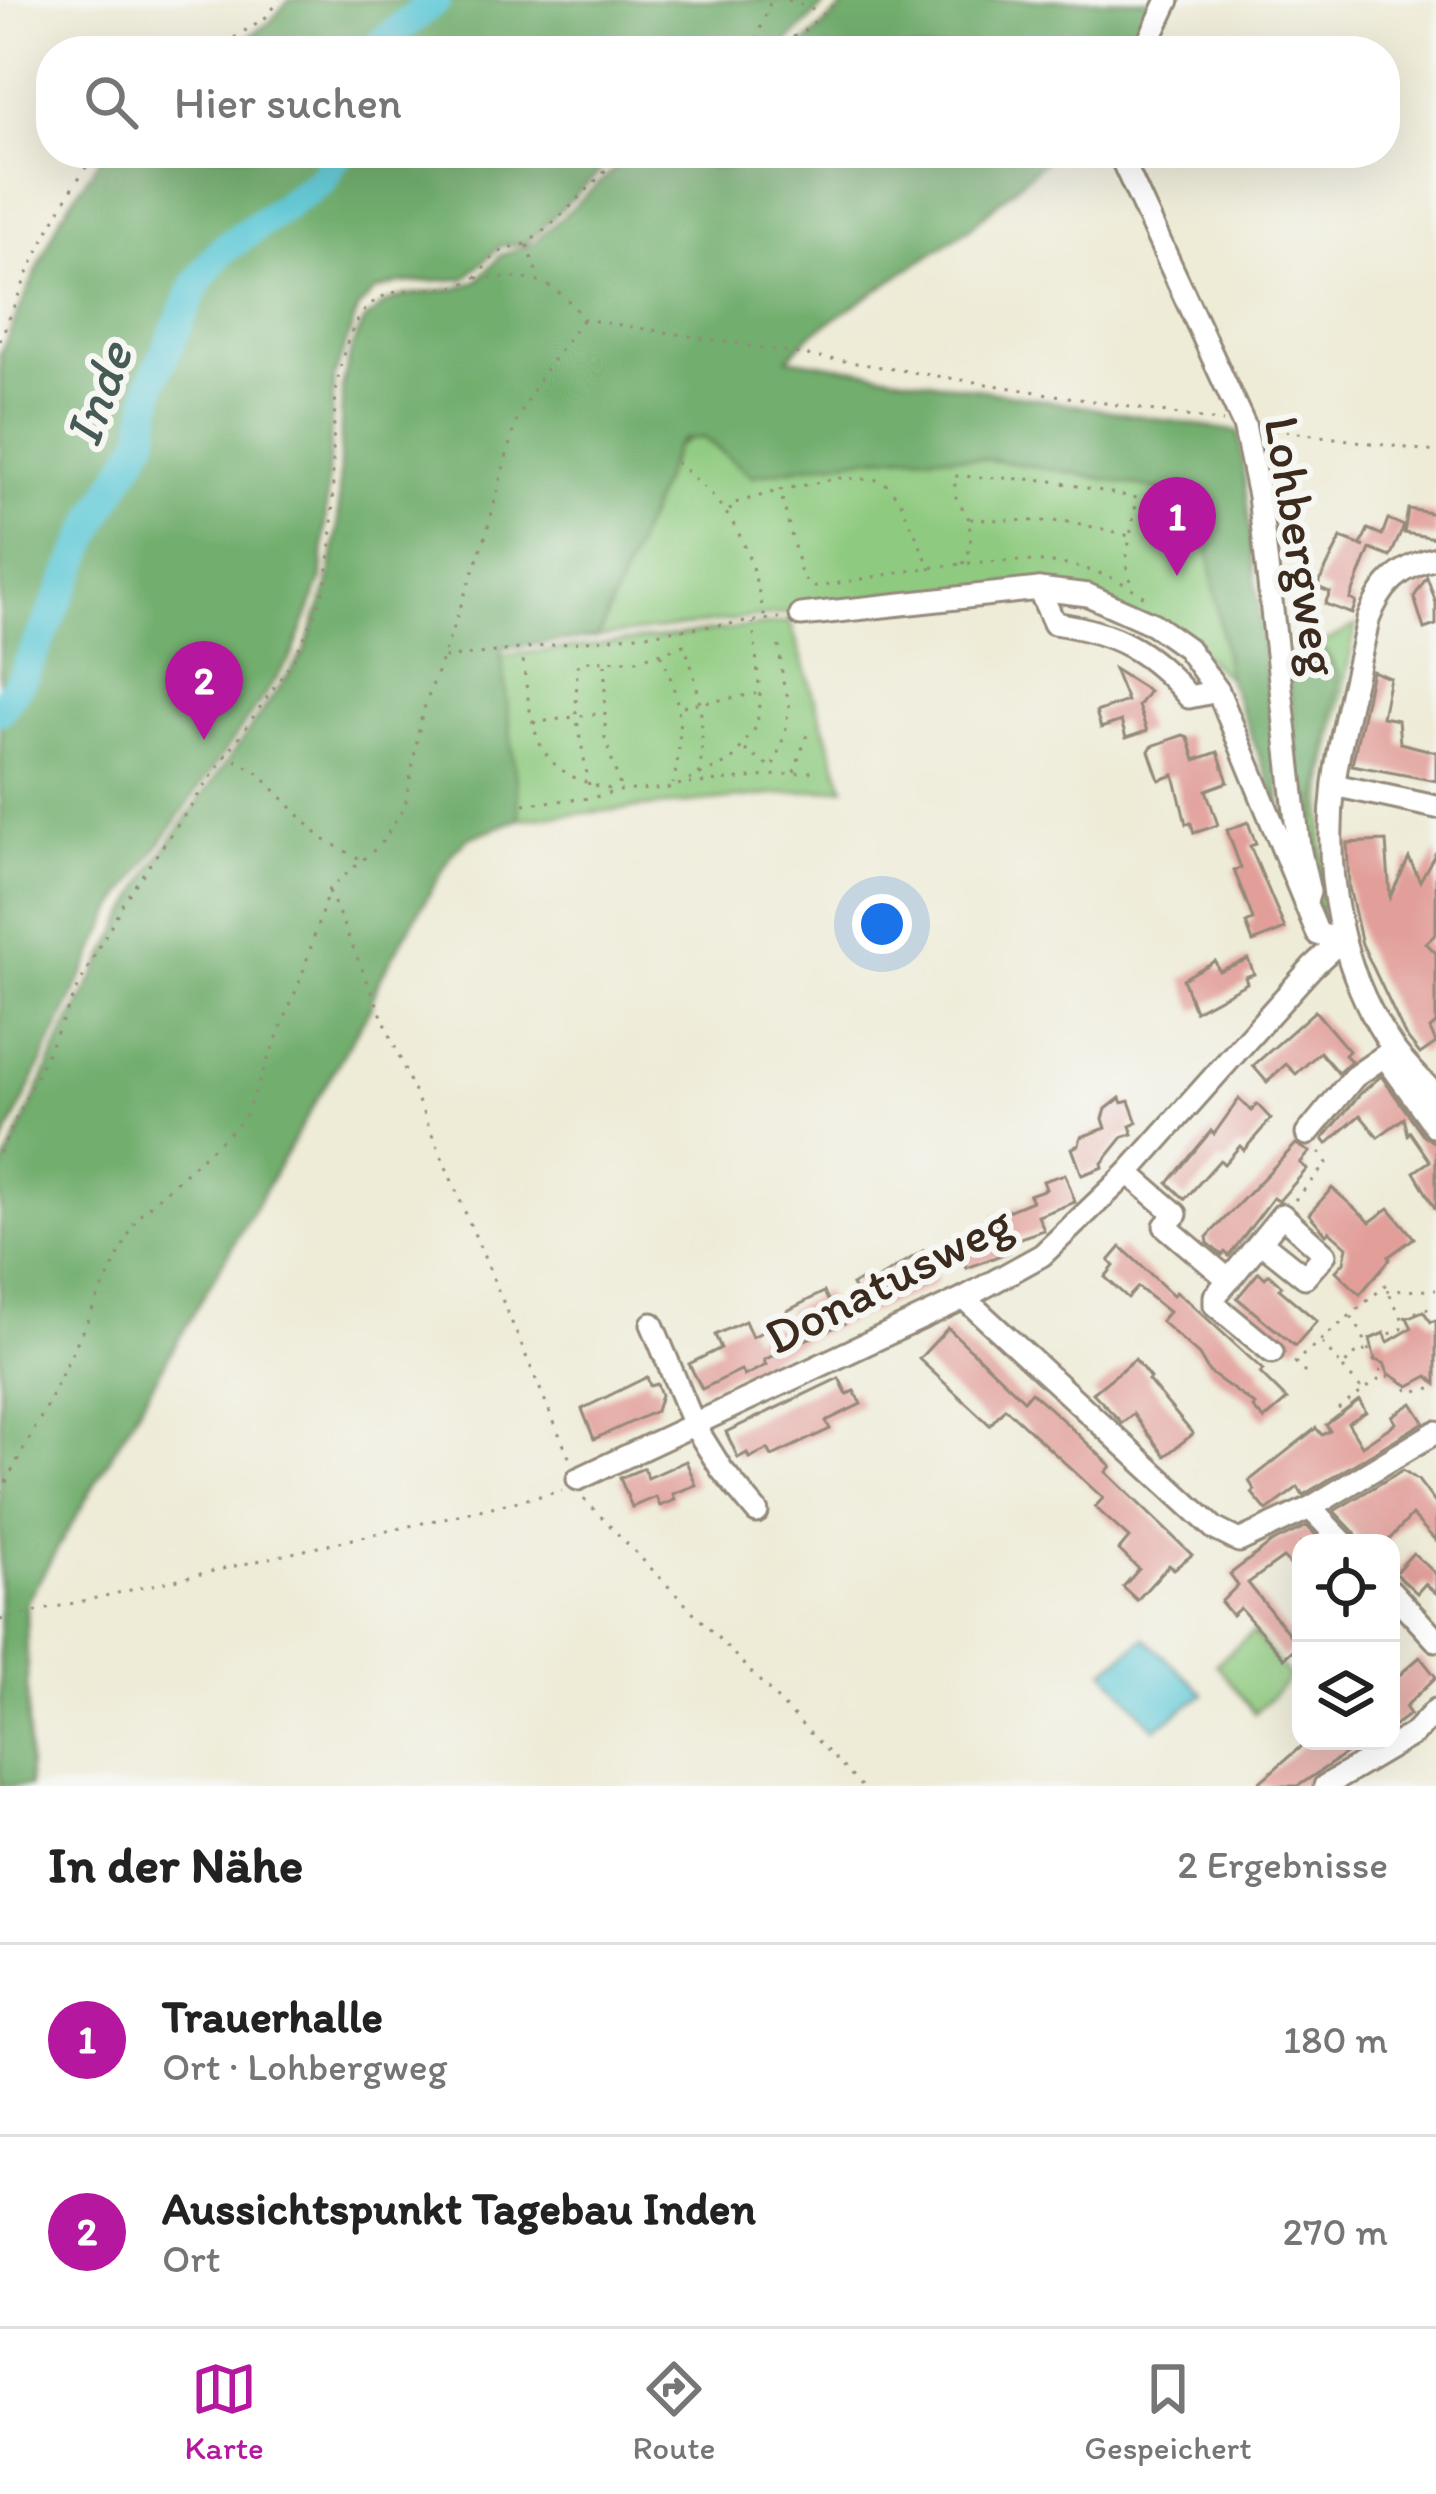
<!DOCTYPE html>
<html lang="de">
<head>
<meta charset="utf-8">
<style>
	:root { --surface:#fff; --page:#f6f6f6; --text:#222; --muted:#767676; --line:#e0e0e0; --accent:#b5179e }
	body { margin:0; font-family:Itim,sans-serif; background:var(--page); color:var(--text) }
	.controls { position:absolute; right:36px; bottom:36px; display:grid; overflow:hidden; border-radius:24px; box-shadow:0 12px 48px #0002 }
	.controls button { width:108px; height:108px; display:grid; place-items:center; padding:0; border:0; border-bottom:3px solid var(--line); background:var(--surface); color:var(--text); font:60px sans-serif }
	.you { position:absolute; left:882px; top:924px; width:42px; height:42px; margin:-30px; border:9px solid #fff; border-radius:50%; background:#1a73e8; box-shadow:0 0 0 18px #1a73e833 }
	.badge { display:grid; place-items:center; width:78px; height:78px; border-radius:50%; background:var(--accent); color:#fff; font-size:39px; font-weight:700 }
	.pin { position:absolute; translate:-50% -99px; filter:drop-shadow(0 3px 6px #0008) }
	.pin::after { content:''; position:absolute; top:63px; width:42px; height:36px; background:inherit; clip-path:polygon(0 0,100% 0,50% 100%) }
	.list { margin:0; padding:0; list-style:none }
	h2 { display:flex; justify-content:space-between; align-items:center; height:156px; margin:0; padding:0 48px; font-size:51px }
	h2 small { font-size:39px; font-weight:400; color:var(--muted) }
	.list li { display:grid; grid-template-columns:78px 1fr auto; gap:36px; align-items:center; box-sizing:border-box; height:192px; padding:0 48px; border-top:3px solid var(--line) }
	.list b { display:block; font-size:45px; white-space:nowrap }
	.list p { margin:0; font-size:39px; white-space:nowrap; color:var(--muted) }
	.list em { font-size:39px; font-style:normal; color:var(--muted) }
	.icon { flex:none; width:66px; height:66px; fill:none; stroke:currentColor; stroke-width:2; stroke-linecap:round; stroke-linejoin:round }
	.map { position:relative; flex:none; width:1436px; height:1786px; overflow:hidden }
	.search { position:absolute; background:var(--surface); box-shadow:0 12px 48px #0002; left:36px; right:36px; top:36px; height:132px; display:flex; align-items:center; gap:30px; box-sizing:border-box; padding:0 42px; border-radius:48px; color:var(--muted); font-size:45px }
	.sheet { height:540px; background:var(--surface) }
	nav { display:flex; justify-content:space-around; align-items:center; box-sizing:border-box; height:168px; border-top:3px solid var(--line); background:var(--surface); font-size:33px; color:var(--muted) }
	nav a { display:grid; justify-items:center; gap:6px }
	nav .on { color:var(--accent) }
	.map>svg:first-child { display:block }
	.green { fill:#8eca7f; stroke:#647a4e; stroke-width:3 }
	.forest { fill:#72ae6e; stroke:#566c46; stroke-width:3 }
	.water { fill:#5ec9d7; stroke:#4c7a7a; stroke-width:3 }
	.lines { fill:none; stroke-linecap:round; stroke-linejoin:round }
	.river { stroke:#5ec9d7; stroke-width:30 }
	.building { fill:#e29f9a }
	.minor-casing { stroke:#948a7a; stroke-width:27 }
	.path { stroke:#948a7a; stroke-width:3; stroke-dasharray:3 9; stroke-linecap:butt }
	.minor { stroke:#fff; stroke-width:21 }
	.labels { text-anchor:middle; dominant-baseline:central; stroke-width:12; stroke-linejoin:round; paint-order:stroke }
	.street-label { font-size:51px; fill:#3b2a1e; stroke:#f6f6f2 }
	.water-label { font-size:54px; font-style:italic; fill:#465a56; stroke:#f6f6f2 }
</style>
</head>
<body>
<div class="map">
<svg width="1436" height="1786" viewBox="0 0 1436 1786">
	<rect width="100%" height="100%" fill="#f6f6f2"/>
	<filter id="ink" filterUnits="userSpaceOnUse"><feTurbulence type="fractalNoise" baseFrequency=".00833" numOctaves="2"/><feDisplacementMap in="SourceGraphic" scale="24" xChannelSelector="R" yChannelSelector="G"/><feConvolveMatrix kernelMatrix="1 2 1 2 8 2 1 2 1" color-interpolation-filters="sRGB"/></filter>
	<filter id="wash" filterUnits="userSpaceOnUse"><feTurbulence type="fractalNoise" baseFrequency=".004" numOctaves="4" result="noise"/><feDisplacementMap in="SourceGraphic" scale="48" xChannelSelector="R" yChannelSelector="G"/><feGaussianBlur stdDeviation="2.7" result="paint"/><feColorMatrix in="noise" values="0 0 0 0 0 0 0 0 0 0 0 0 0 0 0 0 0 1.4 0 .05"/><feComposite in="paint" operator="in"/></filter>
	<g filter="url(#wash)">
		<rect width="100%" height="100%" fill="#eeebd7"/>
		<!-- green -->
		<g class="green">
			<path d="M693 436 704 438 752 476C807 465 860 455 917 455 1007 455 1112 482 1202 498L1228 678 1173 628 1018 584 598 637 676 447Z"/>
			<path d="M790 622 844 788 520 819 501 656Z"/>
			<path d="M1356 625 1326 775 1321 838 1328 904 1321 911 1315 900 1301 798 1308 827 1339 676 1321 644Z"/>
			<path d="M1253 1632 1290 1678 1255 1713 1216 1664Z"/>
		</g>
		<!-- forest -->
		<g class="forest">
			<path d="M289 0H829L779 51H228L270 22Z"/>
			<path d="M851 0H1161L1137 51H797Z"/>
			<path d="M104 153H619L526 243 501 246 464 279 399 283 375 291 359 307 334 378 322 578 292 656 115 908 0 1151V354L61 216Z"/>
			<path d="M632 153H693L709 166 724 168 734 166 742 153H1053L970 228 810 335 788 358 1239 432 1282 813 1228 678 1201 498C1112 482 1007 455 917 455 860 455 807 466 752 476L704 438 683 439 676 447 598 637 501 649 520 819 468 838 454 851 378 982 370 1008 26 1603 29 1786H0V1175L64 1033 154 864 304 652 328 586 338 526 342 387 352 346 365 320 385 303 406 295 459 288 478 280 501 255 532 244Z"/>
			<path d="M1321 644 1339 675 1316 818 1309 829 1301 798 1286 659Z"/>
		</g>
		<!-- water -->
		<path class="water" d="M1145 1638 1204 1694 1155 1729 1105 1671Z"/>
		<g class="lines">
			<!-- river -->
			<g class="river">
				<path d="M378 51 382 43 436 0"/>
				<path d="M0 710 22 678 99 513 144 438 152 382 197 283 220 252 323 179 338 153"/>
			</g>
		</g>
		<g id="blocks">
			<!-- building -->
			<g class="building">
				<path d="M1408 509 1436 514V538L1404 533Z"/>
				<path d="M1388 519 1404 526 1390 557 1370 549 1350 599 1356 602 1352 614 1325 604 1330 592 1317 587 1341 538 1365 547 1361 545 1368 529 1382 535Z"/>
				<path d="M1427 577 1436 603V625L1424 629 1414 597Z"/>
				<path d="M1114 669 1149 691 1138 706 1147 731 1126 738 1121 721 1101 728 1096 712 1127 701Z"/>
				<path d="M1372 671 1390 678 1382 717 1398 720 1400 743 1436 752V781L1352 765Z"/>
				<path d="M1183 735 1188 737 1195 760 1218 752 1228 782 1206 790 1218 825 1194 833 1191 823 1186 824 1174 775 1159 780 1149 751 1152 746Z"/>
				<path d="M1248 822 1256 844 1250 846 1285 929 1253 942 1246 923 1253 920 1250 911 1234 870 1241 868 1227 830Z"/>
				<path d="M1386 841 1390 897 1409 858 1420 881 1436 852V934L1426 943 1436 953V1024L1430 1029 1436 1043 1420 1054 1405 1035 1362 944 1349 887 1347 843Z"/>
				<path d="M1248 959 1254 974 1245 977 1247 983 1195 1011 1183 979 1215 961 1219 971Z"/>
				<path d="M1315 1011 1349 1051 1345 1055 1351 1061 1338 1073 1320 1052 1296 1074 1286 1064 1267 1082 1253 1066Z"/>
				<path d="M1381 1076 1424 1136 1436 1144V1210L1414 1172 1430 1161 1410 1132 1408 1134 1404 1118 1378 1137 1360 1115 1327 1144 1323 1139 1360 1094Z"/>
				<path d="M1120 1098 1122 1103 1129 1101 1137 1123 1130 1126 1133 1134 1123 1137 1102 1163 1103 1167 1082 1175 1072 1148 1079 1145 1081 1137 1106 1128 1103 1119 1106 1109Z"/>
				<path d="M1239 1099 1252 1111 1257 1104 1271 1119 1244 1150 1240 1146 1224 1164 1220 1160 1185 1199 1168 1183 1211 1131 1214 1134Z"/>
				<path d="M1296 1144 1310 1152 1300 1163 1307 1169 1279 1201 1273 1198 1229 1256 1225 1252 1222 1255 1208 1243 1207 1237Z"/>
				<path d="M1065 1174 1075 1202 1038 1216 1044 1230 1005 1243 1009 1252 967 1268 957 1240 998 1225 995 1216 1032 1201 1029 1195 1046 1189 1043 1181Z"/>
				<path d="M1332 1188 1370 1222 1389 1208 1414 1238 1388 1257 1390 1259 1360 1294 1336 1271 1344 1262 1347 1247 1329 1231 1326 1234 1309 1214Z"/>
				<path d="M1121 1247 1173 1295 1176 1292 1189 1302 1263 1370 1260 1373 1287 1400 1264 1420 1253 1408 1255 1405 1209 1372 1199 1355 1161 1321 1169 1312 1138 1287 1128 1298 1105 1277 1114 1266 1109 1261Z"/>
				<path d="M923 1251 937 1280 928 1288 807 1339 764 1360 766 1365 744 1376 741 1370 702 1389 689 1364 721 1348 715 1335 745 1321 752 1337 790 1318 787 1311 824 1292 832 1308 858 1296 852 1285 871 1276 874 1281Z"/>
				<path d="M1259 1272 1265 1278 1269 1274 1282 1286 1279 1289 1317 1321 1295 1346 1237 1298Z"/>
				<path d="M1423 1311 1431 1322 1436 1320V1384L1428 1376 1409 1386 1388 1373 1384 1363 1375 1360 1370 1339 1384 1333 1388 1342 1412 1328 1407 1318Z"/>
				<path d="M948 1328 1024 1400 1031 1392 1065 1422 1111 1466 1106 1472 1192 1555 1174 1569 1169 1565 1137 1600 1123 1587 1139 1569 1119 1550 1129 1538 1095 1507 1103 1498 1005 1408 990 1425 919 1359Z"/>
				<path d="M1135 1359 1150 1378 1148 1380 1193 1434 1165 1456 1133 1414 1122 1423 1093 1393Z"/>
				<path d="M647 1377 650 1386 657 1384 661 1395 656 1411 594 1439 582 1409Z"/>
				<path d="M839 1378 847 1394 854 1391 861 1404 826 1421 830 1429 772 1456 768 1449 749 1458 747 1453 738 1458 726 1432Z"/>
				<path d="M1359 1400 1366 1412 1348 1423 1362 1446 1396 1423 1392 1416 1412 1403 1424 1422 1303 1495 1298 1487 1267 1511 1252 1493 1255 1490 1249 1481 1316 1428 1322 1435 1330 1431 1326 1425Z"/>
				<path d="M686 1461 696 1485 673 1494 675 1500 660 1506 656 1497 632 1507 620 1478 644 1468 648 1478Z"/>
				<path d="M1403 1470 1418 1480 1436 1504V1541L1412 1515 1386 1543H1359L1355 1533 1334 1511Z"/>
				<path d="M1307 1526 1323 1543H1301V1575L1283 1558 1248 1583 1298 1645 1284 1658 1240 1608 1232 1615 1221 1602 1238 1585 1230 1574 1271 1543Z"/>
				<path d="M1413 1553 1436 1574V1593L1425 1584 1417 1593 1395 1573Z"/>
				<path d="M1420 1657 1436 1677 1405 1707 1410 1714 1391 1728V1682Z"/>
				<path d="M1307 1741H1365L1298 1786H1255Z"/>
			</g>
		</g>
	</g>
	<g filter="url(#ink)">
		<use href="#blocks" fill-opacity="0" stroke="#948a7a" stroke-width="3"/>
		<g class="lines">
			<!-- minor casing -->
			<g class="minor-casing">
				<g id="minor">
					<path d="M1144 51 1168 0"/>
					<path d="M1119 153 1244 425 1259 496 1299 847 1309 892 1305 904"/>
					<path d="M1436 558C1399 567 1381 585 1368 620 1357 674 1341 729 1334 783 1323 875 1340 972 1393 1048 1405 1065 1422 1080 1436 1096"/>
					<path d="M1039 589 1054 623C1114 632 1150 650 1189 697L1218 691"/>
					<path d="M801 615 1039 589 1088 595 1153 624 1187 648 1218 691 1318 934 1341 940"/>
					<path d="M1334 785 1436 807"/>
					<path d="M1389 1062 1436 1127"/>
					<path d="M1307 1134 1354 1077 1384 1056"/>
					<path d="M1128 1173 1176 1214 1165 1226 1229 1280 1282 1215 1325 1254 1305 1277 1261 1242"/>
					<path d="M1229 1280 1215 1296V1305L1272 1352"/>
					<path d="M964 1298 1215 1529 1239 1541 1310 1508 1436 1432"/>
					<path d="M652 1324 694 1425 722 1470 757 1512"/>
					<path d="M578 1479 964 1298 1042 1255 1128 1173 1312 967 1341 940"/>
					<path d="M1310 1508 1344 1543"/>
					<path d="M1391 1591 1436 1640"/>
					<path d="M1325 1786 1413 1734 1436 1710"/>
				</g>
			</g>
			<!-- path -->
			<g class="path">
				<path d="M788 0 821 12"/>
				<path d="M214 51 266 17 280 0"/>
				<path d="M752 51 771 0"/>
				<path d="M760 51 802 33 839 0"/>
				<path d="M785 51 801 34"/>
				<path d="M701 153C708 165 719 165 731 163L738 153"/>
				<path d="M527 245 539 279"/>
				<path d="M477 278C528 278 552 274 583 319L1223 422"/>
				<path d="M0 341C26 274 54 211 96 153"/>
				<path d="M1262 428 1436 452"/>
				<path d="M676 462C738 514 748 542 765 619"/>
				<path d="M730 511 731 504 778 491"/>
				<path d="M969 519 956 497 954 476 1047 480 1137 498 1130 536"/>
				<path d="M963 564 971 546 969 519 1072 522 1130 536 1126 561 1131 587"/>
				<path d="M931 570 900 500 882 480 840 478 780 490 802 578 815 587C913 572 1063 531 1147 599"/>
				<path d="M661 654C682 700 684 735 673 784"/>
				<path d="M444 658 780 618"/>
				<path d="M523 661C533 735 533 775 616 790"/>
				<path d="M605 664V738L621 789"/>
				<path d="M683 706 756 694"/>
				<path d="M533 723 601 713"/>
				<path d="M745 750 772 768 785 734 790 700 784 689 778 638"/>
				<path d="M225 754 257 772 321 838 362 860"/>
				<path d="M794 772 810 727"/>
				<path d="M689 784 818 771"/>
				<path d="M589 785 576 715 577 666 585 661 637 660 684 645C701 689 706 730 699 777"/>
				<path d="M524 804 591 798 618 791 672 788 731 761 757 726 760 694 753 623"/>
				<path d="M329 891 571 1462"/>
				<path d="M0 1153 82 979 124 901 294 659C304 637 317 614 323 592 346 510 314 381 362 314 389 276 437 299 472 280 482 274 487 261 497 254 507 247 521 248 530 241 564 217 593 182 623 153"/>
				<path d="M1295 1200 1327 1163 1319 1152"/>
				<path d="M1384 1284 1403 1320 1402 1329 1387 1335"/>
				<path d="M1351 1317C1367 1336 1367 1356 1384 1374"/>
				<path d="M1404 1318 1425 1308 1436 1312"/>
				<path d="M1322 1343 1342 1367 1361 1349 1366 1352"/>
				<path d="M1343 1368 1363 1391"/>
				<path d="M1305 1373 1295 1362 1379 1291 1436 1290"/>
				<path d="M1338 1409 1385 1375 1401 1381 1409 1392 1436 1387"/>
				<path d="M0 1493 42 1415 137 1217 244 1119 301 978 329 889 381 844 405 806 422 714 485 538 515 424 541 376 583 319"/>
				<path d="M584 1499 861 1786"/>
				<path d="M0 1620 562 1491"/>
			</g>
			<!-- minor -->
			<use href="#minor" class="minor"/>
		</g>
	</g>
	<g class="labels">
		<!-- street labels -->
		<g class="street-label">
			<text transform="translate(1302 546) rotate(81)">Lohbergweg</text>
			<text transform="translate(888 1279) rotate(-27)">Donatusweg</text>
		</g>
		<!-- water labels -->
		<g class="water-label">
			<text transform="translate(98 394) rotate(-70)">Inde</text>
		</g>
	</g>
</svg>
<div class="controls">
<button><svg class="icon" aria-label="locate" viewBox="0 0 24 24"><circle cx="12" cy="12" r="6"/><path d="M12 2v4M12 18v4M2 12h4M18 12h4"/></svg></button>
<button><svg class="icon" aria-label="layers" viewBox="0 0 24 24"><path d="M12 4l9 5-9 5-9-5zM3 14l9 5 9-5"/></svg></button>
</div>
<div class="you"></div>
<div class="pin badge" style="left:1177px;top:576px">1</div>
<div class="pin badge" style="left:204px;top:740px">2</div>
<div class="search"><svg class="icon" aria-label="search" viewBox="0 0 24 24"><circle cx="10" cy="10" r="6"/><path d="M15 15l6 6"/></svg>Hier suchen</div>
</div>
<section class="sheet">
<h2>In der Nähe<small>2 Ergebnisse</small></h2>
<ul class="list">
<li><span class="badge">1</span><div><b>Trauerhalle</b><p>Ort · Lohbergweg</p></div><em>180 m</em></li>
<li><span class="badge">2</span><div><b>Aussichtspunkt Tagebau Inden</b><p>Ort</p></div><em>270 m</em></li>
</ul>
</section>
<nav>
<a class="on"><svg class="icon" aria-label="map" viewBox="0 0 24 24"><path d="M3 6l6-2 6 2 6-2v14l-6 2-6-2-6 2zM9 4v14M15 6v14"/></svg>Karte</a>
<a><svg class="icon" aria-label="directions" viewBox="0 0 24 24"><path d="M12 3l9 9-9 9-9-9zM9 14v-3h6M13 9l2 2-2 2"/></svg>Route</a>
<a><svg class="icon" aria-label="saved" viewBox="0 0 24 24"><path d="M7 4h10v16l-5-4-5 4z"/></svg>Gespeichert</a>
</nav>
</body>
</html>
